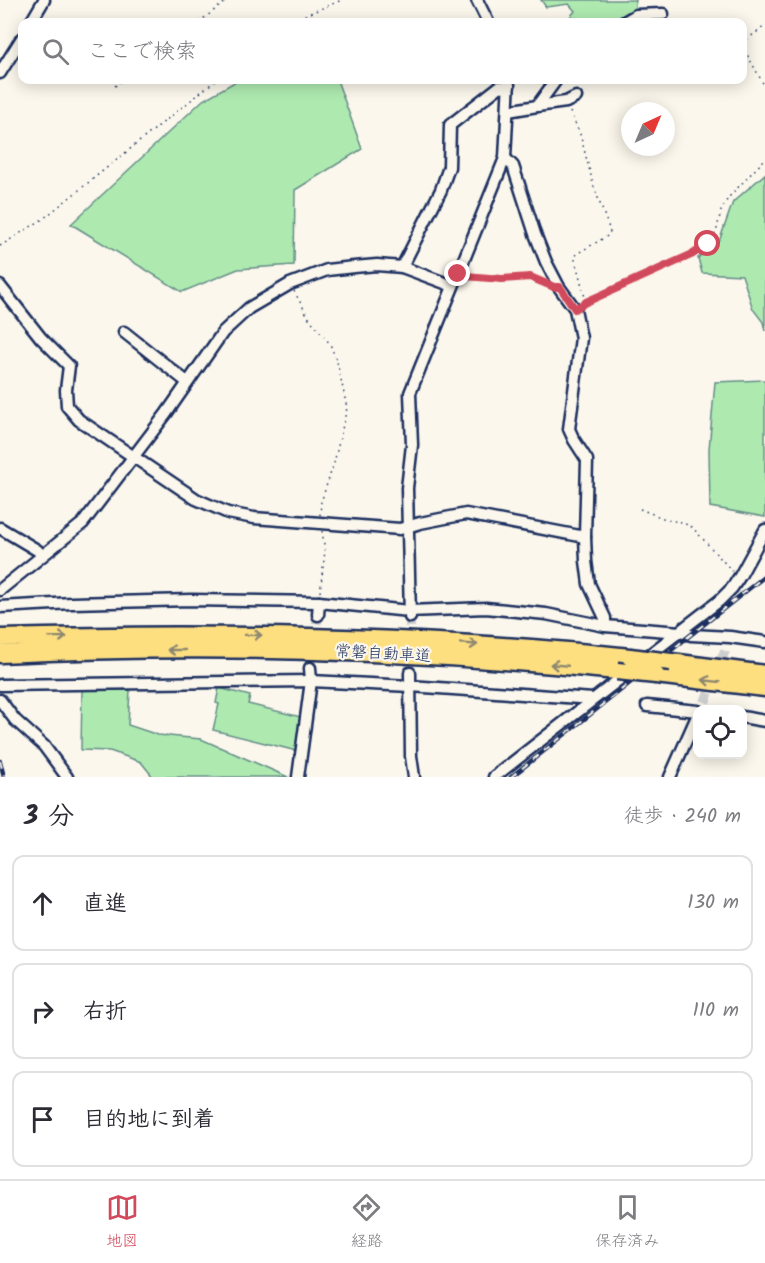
<!DOCTYPE html>
<html lang="ja">
<head>
<meta charset="utf-8">
<style>
	:root { --surface:#fff; --page:#f2f2f3; --text:#2b2b33; --muted:#7c7c81; --line:#e1e1e2; --accent:#d1495b }
	body { margin:0; font-family:Kalam,"Klee One",sans-serif; background:var(--page); color:var(--text) }
	.controls { position:absolute; right:18px; bottom:18px; display:grid; overflow:hidden; border-radius:12px; box-shadow:0 3px 15px #0003 }
	.controls button { width:54px; height:54px; display:grid; place-items:center; padding:0; border:0; border-bottom:2px solid var(--line); background:var(--surface); color:var(--text); font:30px sans-serif }
	.compass { position:absolute; left:621px; top:102px; width:54px; height:54px; border-radius:50%; background:var(--surface); box-shadow:0 3px 15px #0003; rotate:44deg }
	.stop { position:absolute; width:18px; height:18px; margin:-14px; border:4px solid #d1495b; border-radius:50%; background:#fff }
	.stop.end { background:#d1495b; border-color:#fff; box-shadow:0 2px 6px #0008 }
	.list { margin:0; padding:0; list-style:none }
	h2 { display:flex; justify-content:space-between; align-items:center; height:78px; margin:0; padding:0 24px; font-size:26px }
	h2 small { font-size:20px; font-weight:400; color:var(--muted) }
	.list li { display:grid; grid-template-columns:39px 1fr auto; gap:18px; align-items:center; box-sizing:border-box; height:96px; margin:0 12px 12px; padding:0 12px; border:2px solid var(--line); border-radius:12px }
	.list b { display:block; font-size:22px; white-space:nowrap }
	.list em { font-size:20px; font-style:normal; color:var(--muted) }
	.icon { flex:none; width:33px; height:33px; fill:none; stroke:currentColor; stroke-width:2; stroke-linecap:round; stroke-linejoin:round }
	.map { position:relative; flex:none; width:765px; height:777px; overflow:hidden }
	.search { position:absolute; background:var(--surface); box-shadow:0 3px 15px #0003; left:18px; right:18px; top:18px; height:66px; display:flex; align-items:center; gap:15px; box-sizing:border-box; padding:0 21px; border-radius:12px; color:var(--muted); font-size:22px }
	.sheet { height:402px; background:var(--surface) }
	nav { display:flex; justify-content:space-around; align-items:center; box-sizing:border-box; height:84px; border-top:2px solid var(--line); background:var(--surface); font-size:16px; color:var(--muted) }
	nav a { display:grid; justify-items:center; gap:3px }
	nav .on { color:var(--accent) }
	.map>svg:first-child { display:block }
	.green { fill:#aeeab0; stroke:#648c87; stroke-width:1.5 }
	.lines { fill:none; stroke-linecap:round; stroke-linejoin:round }
	.minor-tunnel { stroke:#cecfd0; stroke-width:10; stroke-dasharray:10 5; stroke-linecap:butt }
	.minor-casing { stroke:#1b2f5e; stroke-width:15 }
	.highway-casing { stroke:#1b2f5e; stroke-width:21 }
	.path { stroke:#1b2f5e; stroke-width:1.5; stroke-dasharray:1.5 4.5; stroke-linecap:butt }
	.minor { stroke:#fbf7ec; stroke-width:10 }
	.highway { stroke:#fedf80; stroke-width:16 }
	.rail-casing { stroke:#1b2f5e; stroke-width:4.5 }
	.rail { stroke:#fbf7ec; stroke-width:2; stroke-dasharray:7; stroke-linecap:butt }
	.highway-bridge-casing { stroke:#1b2f5e; stroke-width:21; stroke-linecap:butt }
	.highway-bridge { stroke:#fedf80; stroke-width:16 }
	.oneway { stroke:#8c876f }
	.route { stroke:#d1495b; stroke-width:8 }
	.labels { text-anchor:middle; dominant-baseline:central; stroke-width:4.5; stroke-linejoin:round; paint-order:stroke }
	.street-label { font-size:16px; fill:#1b2f5e; stroke:#fbf7ec }
</style>
</head>
<body>
<div class="map">
<svg width="765" height="777" viewBox="0 0 765 777">
	<rect width="100%" height="100%" fill="#fbf7ec"/>
	<filter id="ink" filterUnits="userSpaceOnUse"><feTurbulence type="fractalNoise" baseFrequency=".0167" numOctaves="2"/><feDisplacementMap in="SourceGraphic" scale="12" xChannelSelector="R" yChannelSelector="G"/><feConvolveMatrix kernelMatrix="1 2 1 2 8 2 1 2 1" color-interpolation-filters="sRGB"/></filter>
	<g filter="url(#ink)">
		<!-- green -->
		<g class="green">
			<path d="M541 0H636L634 13 618 22H566L575 11 569 4 546 7Z"/>
			<path d="M238 80H337L362 149 295 190 294 265 238 269 182 292 71 224 203 100Z"/>
			<path d="M765 174V331L763 322 753 309 742 275 702 273 698 258 720 239 733 202Z"/>
			<path d="M765 380V517L710 507 709 449 715 382Z"/>
			<path d="M219 688 250 696 248 704 305 718 297 751 213 730 219 704 216 703Z"/>
			<path d="M82 690H130L128 725 158 735 201 739 288 777H153L141 762 110 751 81 750Z"/>
		</g>
		<g class="lines">
			<!-- minor-tunnel -->
			<g class="minor-tunnel">
				<path d="M410 617V673"/>
				<path d="M310 668 318 615"/>
				<path d="M705 702 726 648"/>
			</g>
			<!-- minor casing -->
			<g class="minor-casing">
				<g id="minor">
					<path d="M477 0 488 22"/>
					<path d="M31 22 44 0"/>
					<path d="M624 22 636 15 663 14"/>
					<path d="M0 73 22 38"/>
					<path d="M537 106 566 102 576 97"/>
					<path d="M508 111 537 106 556 80"/>
					<path d="M505 158 513 166 535 234 546 262 559 287 575 309 581 338 569 429 574 440 587 460 585 537 586 561 589 584 605 618V626"/>
					<path d="M402 267 441 190 449 167 450 125 499 87 509 86"/>
					<path d="M0 286 41 338 69 366 66 390 67 406 79 420 196 499 228 513 254 518 400 529 420 523 466 514 585 537"/>
					<path d="M124 332 187 382"/>
					<path d="M0 528 37 550 42 555"/>
					<path d="M0 590 83 523 166 414 223 332 249 308 290 284 327 270 354 267 377 265 402 267 453 286"/>
					<path d="M0 607 72 603 191 600 319 602 409 611 486 608 546 614 605 626 680 632 691 635 730 637 765 642"/>
					<path d="M318 615 319 602"/>
					<path d="M410 617 407 488 412 445 410 393 505 158 509 80"/>
					<path d="M644 659 719 601 732 588 740 576 765 530"/>
					<path d="M410 673 411 756 414 777"/>
					<path d="M0 685 311 681 410 686 593 699"/>
					<path d="M0 700 15 720 44 746 67 777"/>
					<path d="M647 706 698 711"/>
					<path d="M742 717 765 721"/>
					<path d="M298 777 311 681 310 668"/>
					<path d="M494 777 630 671"/>
					<path d="M670 777 698 714"/>
				</g>
			</g>
			<!-- highway casing -->
			<g class="highway-casing">
				<g id="highway">
					<path d="M0 638C210 632 421 635 630 657"/>
					<path d="M0 654C206 644 412 650 617 671"/>
					<path d="M671 662 765 674"/>
					<path d="M656 675 765 688"/>
				</g>
			</g>
			<!-- path -->
			<g class="path">
				<path d="M199 22 228 0"/>
				<path d="M288 22 342 0"/>
				<path d="M742 43 765 26"/>
				<path d="M742 45 765 87"/>
				<path d="M115 86 123 80"/>
				<path d="M570 112 580 134 594 187 610 231 609 235 578 253 574 256 586 301"/>
				<path d="M0 246 43 219 216 80"/>
				<path d="M467 277 502 279 530 277 547 284"/>
				<path d="M294 291 309 318 330 344 338 365 347 408 334 463 321 502 320 515"/>
				<path d="M583 304 693 254 708 244 716 233 721 211 728 198 765 159"/>
				<path d="M640 509 668 520 681 522 692 527 732 571"/>
				<path d="M320 592 325 551 322 531"/>
			</g>
			<!-- minor -->
			<use href="#minor" class="minor"/>
			<!-- highway -->
			<use href="#highway" class="highway"/>
			<!-- rail casing -->
			<g class="rail-casing">
				<g id="rail">
					<path d="M0 761 4 777"/>
					<path d="M511 777 765 576"/>
				</g>
			</g>
			<!-- rail -->
			<use href="#rail" class="rail"/>
			<!-- highway-bridge casing -->
			<g class="highway-bridge-casing">
				<g id="highway-bridge">
					<path d="M630 657 671 662"/>
					<path d="M617 671 656 675"/>
				</g>
			</g>
			<!-- highway-bridge -->
			<use href="#highway-bridge" class="highway-bridge"/>
		</g>
		<!-- one-way arrows -->
		<defs><path id="oneway-shaft" d="M-6 0H5M1.5-3L5.5 0L1.5 3" fill="none" stroke-width="1.6" stroke-linecap="round" stroke-linejoin="round" transform="scale(1.5)"/></defs>
		<g class="oneway">
			<use href="#oneway-shaft" transform="translate(253 635) rotate(1)"/>
			<use href="#oneway-shaft" transform="translate(58 637) rotate(-1)"/>
			<use href="#oneway-shaft" transform="translate(469 644) rotate(4)"/>
			<use href="#oneway-shaft" transform="translate(176 650) rotate(180)"/>
			<use href="#oneway-shaft" transform="translate(559 665) rotate(-175)"/>
			<use href="#oneway-shaft" transform="translate(711 681) rotate(-173)"/>
		</g>
	</g>
	<g class="lines" filter="url(#ink)">
		<!-- route -->
		<path class="route" d="M458 274 465 276 502 279 530 277 554 287H560L575 309 586 302 693 254 708 244"/>
	</g>
	<g class="labels">
		<!-- street labels -->
		<g class="street-label">
			<text transform="translate(383 654) rotate(3)">常磐自動車道</text>
		</g>
	</g>
</svg>
<div class="controls">
<button><svg class="icon" aria-label="locate" viewBox="0 0 24 24"><circle cx="12" cy="12" r="6"/><path d="M12 2v4M12 18v4M2 12h4M18 12h4"/></svg></button>
</div>
<svg class="compass" viewBox="-18 -18 36 36"><path d="M0-13l5 13h-10z" fill="#e53935"/><path d="M0 13l5-13h-10z" fill="#7c7c81"/></svg>
<div class="stop" style="left:708px;top:244px"></div>
<div class="stop end" style="left:458px;top:274px"></div>
<div class="search"><svg class="icon" aria-label="search" viewBox="0 0 24 24"><circle cx="10" cy="10" r="6"/><path d="M15 15l6 6"/></svg>ここで検索</div>
</div>
<section class="sheet">
<h2>3 分<small>徒歩 · 240 m</small></h2>
<ul class="list">
<li><svg class="icon" aria-label="ahead" viewBox="0 0 24 24"><path d="M12 20V5M6 11l6-6 6 6"/></svg><div><b>直進</b></div><em>130 m</em></li>
<li><svg class="icon" aria-label="right" viewBox="0 0 24 24"><path d="M7 20v-9h11M14 6l5 5-5 5"/></svg><div><b>右折</b></div><em>110 m</em></li>
<li><svg class="icon" aria-label="arrive" viewBox="0 0 24 24"><path d="M6 21V4h12l-3 4 3 4H6"/></svg><div><b>目的地に到着</b></div></li>
</ul>
</section>
<nav>
<a class="on"><svg class="icon" aria-label="map" viewBox="0 0 24 24"><path d="M3 6l6-2 6 2 6-2v14l-6 2-6-2-6 2zM9 4v14M15 6v14"/></svg>地図</a>
<a><svg class="icon" aria-label="directions" viewBox="0 0 24 24"><path d="M12 3l9 9-9 9-9-9zM9 14v-3h6M13 9l2 2-2 2"/></svg>経路</a>
<a><svg class="icon" aria-label="saved" viewBox="0 0 24 24"><path d="M7 4h10v16l-5-4-5 4z"/></svg>保存済み</a>
</nav>
</body>
</html>
